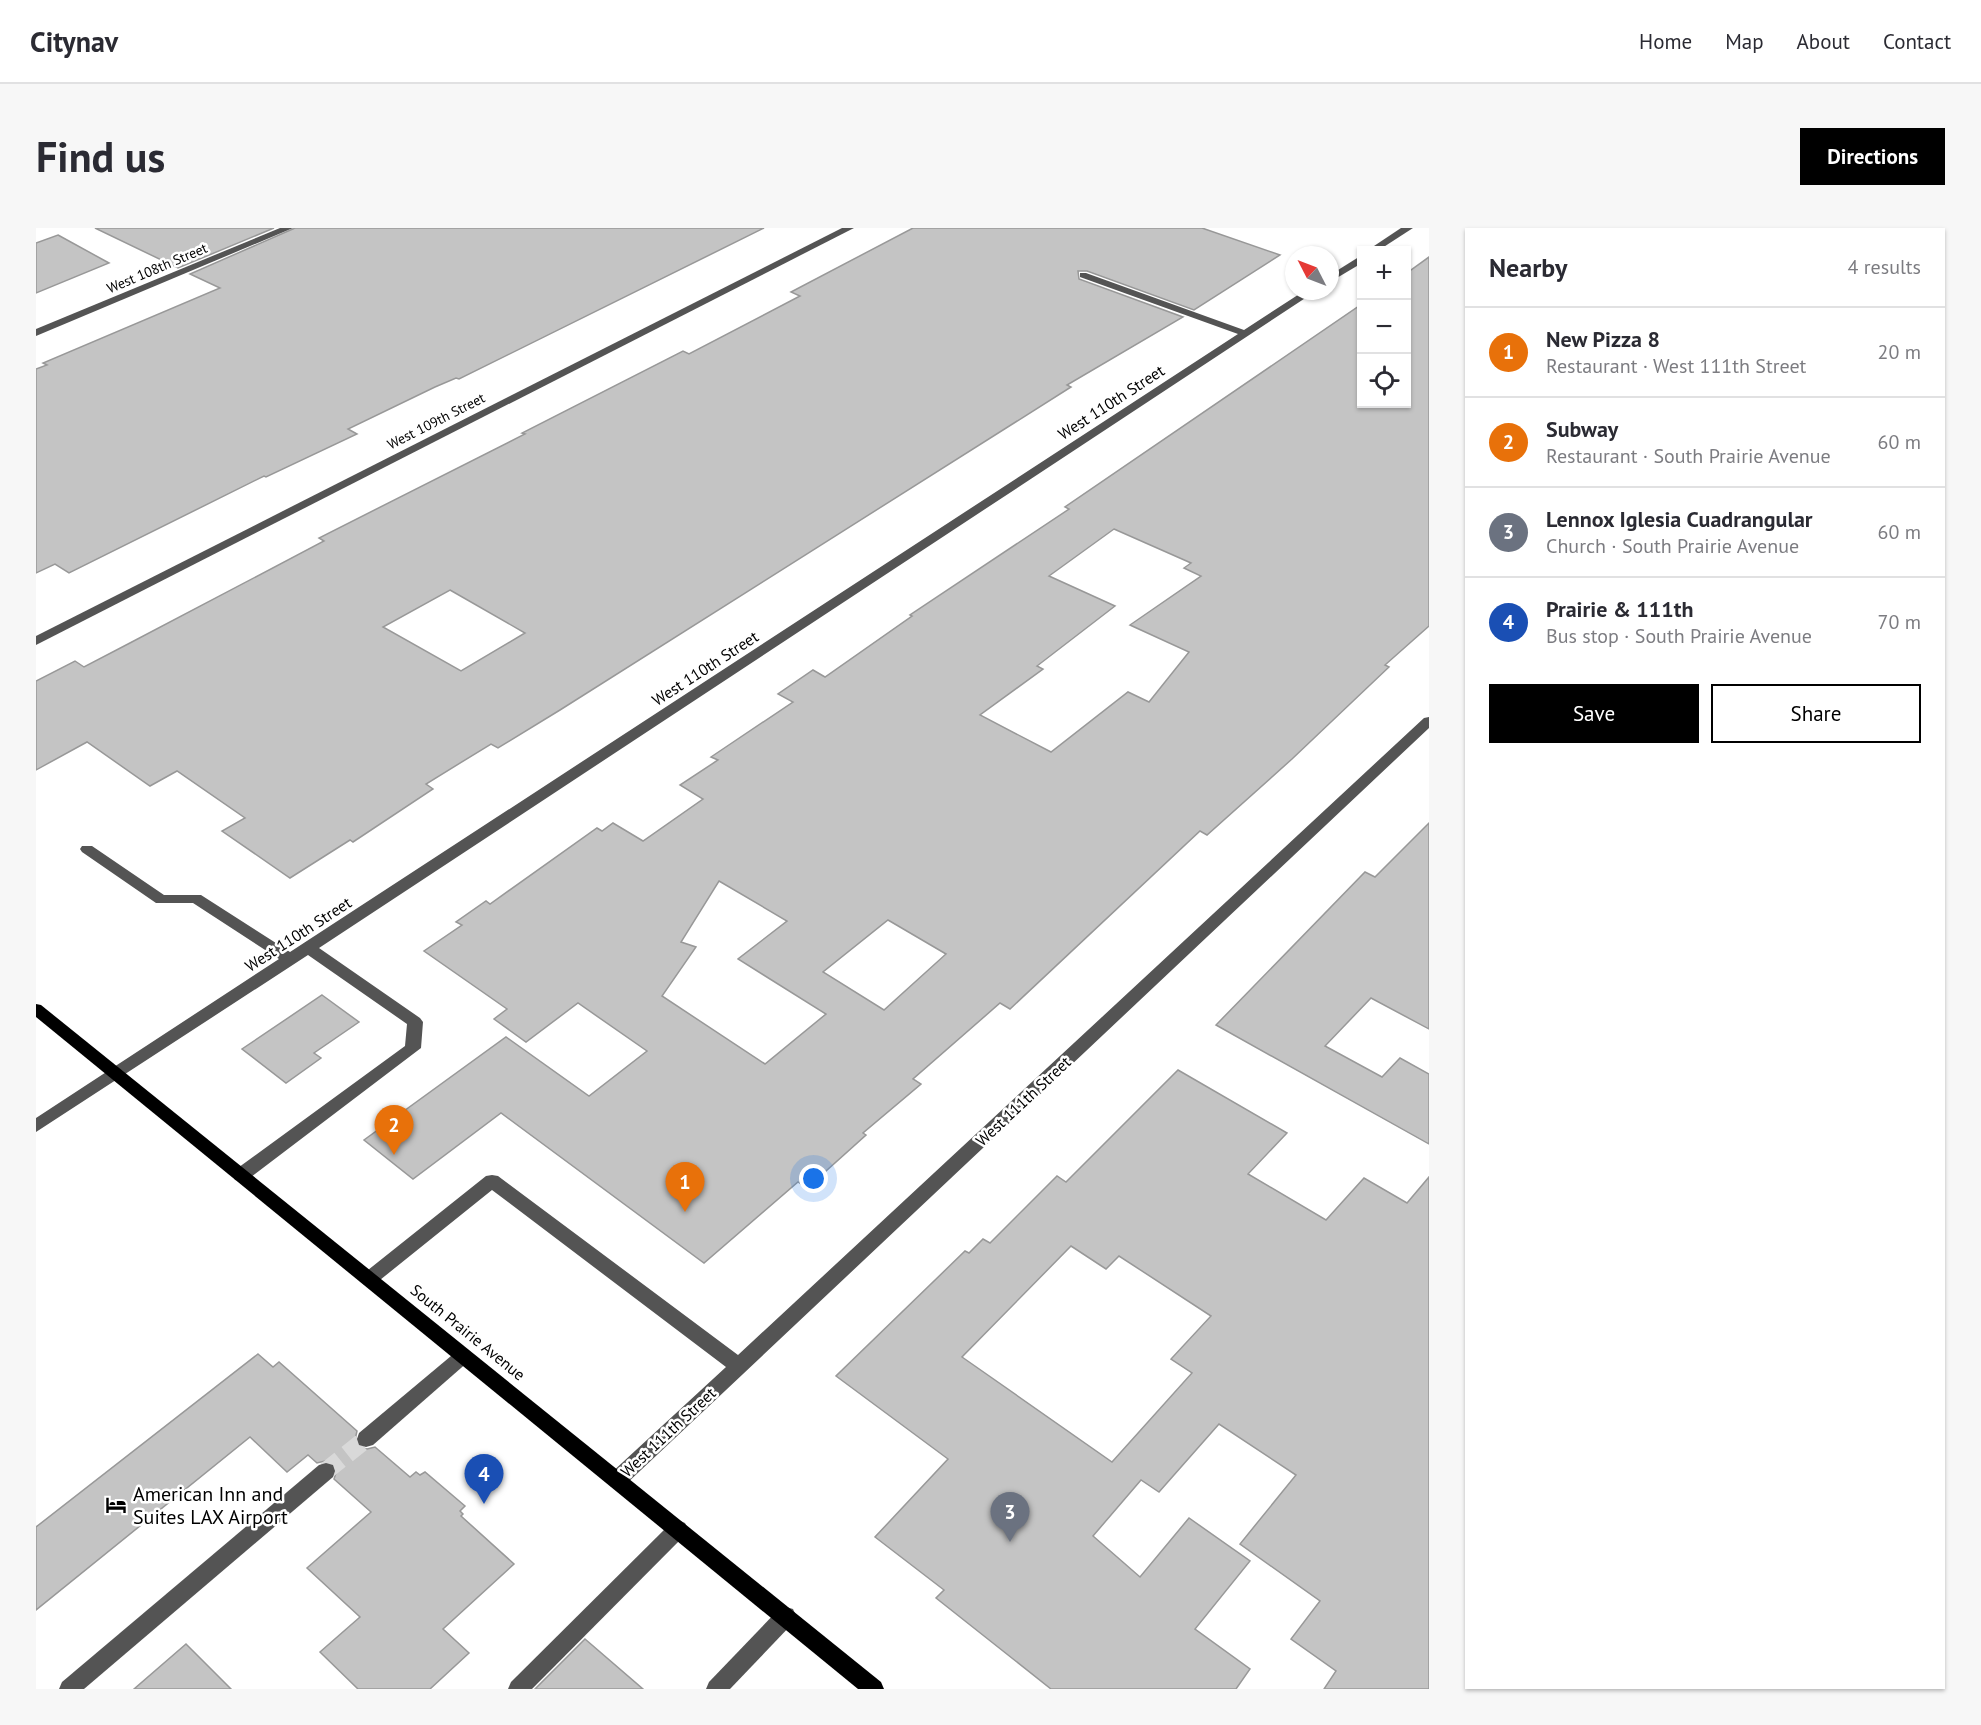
<!DOCTYPE html>
<html lang="en">
<head>
<meta charset="utf-8">
<style>
	:root { --surface:#fff; --page:#f7f7f7; --text:#2b2b33; --muted:#7c7c81; --line:#e1e1e2; --accent:#000 }
	body { margin:0; font-family:"PT Sans",sans-serif; background:var(--page); color:var(--text) }
	.controls { position:absolute; right:18px; top:18px; display:grid; overflow:hidden; border-radius:0px; box-shadow:0 2px 4px #0004 }
	.controls button { width:54px; height:54px; display:grid; place-items:center; padding:0; border:0; border-bottom:2px solid var(--line); background:var(--surface); color:var(--text); font:30px sans-serif }
	.compass { position:absolute; left:1249px; top:18px; width:54px; height:54px; border-radius:50%; background:var(--surface); box-shadow:0 2px 4px #0004; rotate:312deg }
	.you { position:absolute; left:778px; top:951px; width:21px; height:21px; margin:-15px; border:4px solid #fff; border-radius:50%; background:#1a73e8; box-shadow:0 0 0 9px #1a73e833 }
	.badge { display:grid; place-items:center; width:39px; height:39px; border-radius:50%; background:var(--accent); color:#fff; font-size:20px; font-weight:700 }
	.pin { position:absolute; translate:-50% -50px; filter:drop-shadow(0 2px 3px #0008) }
	.pin::after { content:''; position:absolute; top:32px; width:21px; height:18px; background:inherit; clip-path:polygon(0 0,100% 0,50% 100%) }
	.list { margin:0; padding:0; list-style:none }
	h2 { display:flex; justify-content:space-between; align-items:center; height:78px; margin:0; padding:0 24px; font-size:26px }
	h2 small { font-size:20px; font-weight:400; color:var(--muted) }
	.list li { display:grid; grid-template-columns:39px 1fr auto; gap:18px; align-items:center; box-sizing:border-box; height:90px; padding:0 24px; border-top:2px solid var(--line) }
	.list b { display:block; font-size:22px; white-space:nowrap }
	.list p { margin:0; font-size:20px; white-space:nowrap; color:var(--muted) }
	.list em { font-size:20px; font-style:normal; color:var(--muted) }
	.actions { display:flex; gap:12px; padding:18px 24px }
	.actions a { flex:1; padding:14px 0; border:2px solid var(--accent); border-radius:0px; text-align:center; font-size:21px; color:var(--accent) }
	.actions .main { background:var(--accent); color:#fff }
	.icon { flex:none; width:33px; height:33px; fill:none; stroke:currentColor; stroke-width:2; stroke-linecap:round; stroke-linejoin:round }
	.map { position:relative; flex:none; width:1393px; height:1461px; overflow:hidden; border-radius:0px }
	header { display:flex; align-items:center; gap:36px; box-sizing:border-box; height:84px; padding:0 30px; background:var(--surface); border-bottom:2px solid var(--line) }
	header strong { font-size:28px }
	nav { display:flex; gap:33px; margin-inline-start:auto; font-size:21px }
	.intro { display:flex; align-items:center; justify-content:space-between; box-sizing:border-box; height:144px; padding:0 36px }
	h1 { margin:0; font-size:42px }
	.button { padding:15px 27px; border-radius:0px; background:var(--accent); color:#fff; font-size:21px; font-weight:700 }
	main { display:flex; gap:36px; padding:0 36px }
	aside { flex:1; background:var(--surface); border-radius:0px; box-shadow:0 2px 4px #0004 }
	.map>svg:first-child { display:block }
	.building { fill:#c4c4c4; stroke:#989898; stroke-width:1.5; fill-rule:evenodd }
	.lines { fill:none; stroke-linecap:round; stroke-linejoin:round }
	.minor-tunnel { stroke:#d9d9d9; stroke-width:18; stroke-dasharray:18 9; stroke-linecap:butt }
	.minor { fill:#545454; fill-rule:evenodd }
	.major { fill:#000; fill-rule:evenodd }
	.labels { text-anchor:middle; dominant-baseline:central; stroke-width:5; stroke-linejoin:round; paint-order:stroke }
	.far-street-label { font-size:14px; fill:#000; stroke:#fff }
	.street-label { font-size:16px; fill:#000; stroke:#fff }
	.near-poi-label { font-size:20px; fill:#000; stroke:#fff; text-anchor:start }
</style>
</head>
<body>
<header>
<strong>Citynav</strong>
<nav><a>Home</a><a>Map</a><a>About</a><a>Contact</a></nav>
</header>
<div class="intro"><h1>Find us</h1><a class="button">Directions</a></div>
<main>
<div class="map">
<svg width="1393" height="1461" viewBox="0 0 1393 1461">
	<rect width="100%" height="100%" fill="#fff"/>
	<!-- building -->
	<g class="building">
		<path d="M59 0H238L142 40Z"/>
		<path d="M259 0H728L423 151 420 150 399 159 312 201 321 206 230 249 228 248 33 345 19 336 0 345V141L11 137 7 135 184 60 154 46Z"/>
		<path d="M877 0H1166L1244 27 1158 82 1051 43H1042L1043 51 1147 89 1031 157 1035 159 524 482 462 520 455 516 390 556 397 561 317 614 314 612 254 650 186 603 209 590 141 543 114 558 51 514 0 542V453L39 433 48 439 92 416 288 313 283 310 489 206 486 205 647 123 653 126 764 68 755 64ZM414 362 489 405 425 443 347 399Z"/>
		<path d="M22 7 73 35 0 65V15Z"/>
		<path d="M1393 29V398L1349 437 1353 439 1256 531 1171 607 1164 603 974 781 964 775 877 851 885 856 827 905 830 907 771 960 762 954 668 1035 465 885 377 951 328 912 470 809 553 868 611 823 542 775 490 814 458 791 471 781 388 723 426 697 420 694 450 673 454 676 561 600 566 603 577 595 607 613 667 571 644 557 682 532 675 529 757 474 742 466 777 442 789 449 876 388 874 387 1033 281 1029 279 1326 76V176H1371V45ZM1078 301 1155 335 1148 340 1165 348 1094 397 1153 424 1113 474 1092 464 1015 524 944 487 1007 441 1001 438 1079 378 1013 348ZM683 653 751 693 702 731 790 786 729 836 626 768 660 719 645 714ZM852 692 910 726 848 782 787 744Z"/>
		<path d="M1393 595V801L1335 770 1289 818 1346 849 1364 830 1393 846V916L1180 797 1329 644 1339 649Z"/>
		<path d="M286 767 323 794 278 825 285 830 250 855 206 821Z"/>
		<path d="M1142 842 1251 905 1212 946 1290 992 1328 950 1371 975 1393 949V1461H1288L1300 1443 1255 1411 1284 1373 1204 1316 1260 1247 1183 1196 1123 1264 1105 1252 1057 1308 1104 1349 1153 1290 1214 1333 1159 1401 1214 1441 1200 1461H1015L900 1370 908 1362 839 1309 912 1231 800 1148 929 1023 933 1025 947 1011 954 1015 1021 948 1030 954ZM1035 1018 1070 1041 1083 1028 1175 1088 1135 1131 1156 1145 1076 1234 926 1129Z"/>
		<path d="M222 1126 237 1139 243 1134 321 1203 319 1212 322 1219 331 1221 339 1219 374 1249 380 1244 384 1247 389 1244 429 1278 424 1283 427 1286 425 1288 478 1336 407 1401 433 1425 394 1461H322L284 1424 324 1389 271 1340 335 1284 298 1251 301 1242 298 1235 289 1233 281 1235 272 1227 251 1244 214 1209 0 1382V1299Z"/>
		<path d="M549 1411 607 1461H499Z"/>
		<path d="M150 1416 195 1461H98Z"/>
	</g>
	<g class="lines">
		<!-- minor-tunnel -->
		<path class="minor-tunnel" d="M290 1243 330 1211"/>
		<!-- minor -->
		<g class="minor">
			<path d="M244 0H257L0 108V101Z"/>
			<path d="M806 0H818L0 417V408Z"/>
			<path d="M1365 0H1377L1343 22H1332Z"/>
			<path d="M1326 27V35L1294 54V47Z"/>
			<path d="M1044 45H1050L1208 102 1268 63H1280L283 720 384 790 387 794 385 820 211 952 205 953 199 952 197 947 199 942 369 818 371 796 272 727 0 904V890L243 731 157 675H120L46 624 44 621 46 618H56L128 667H165L254 724 1202 106 1044 49Z"/>
			<path d="M1393 489V500L588 1258 581 1260 574 1258 572 1252 574 1246 690 1139 456 962 339 1056 333 1058 327 1056 324 1051 327 1046 450 948 456 947 462 948 702 1127 1388 490Z"/>
			<path d="M427 1120 433 1123 436 1128 433 1133 337 1217 330 1219 323 1217 321 1211 323 1205 421 1123Z"/>
			<path d="M290 1235 297 1237 299 1243 297 1249 48 1461H23L26 1454 283 1237Z"/>
			<path d="M642 1292 649 1295 652 1301 649 1307 496 1461H472L475 1454 635 1295Z"/>
			<path d="M750 1379 757 1381 760 1388 757 1395 694 1461H670L673 1454 743 1381Z"/>
		</g>
		<!-- major -->
		<path class="major" d="M0 776 5 777 845 1454 848 1461H822L0 789Z"/>
	</g>
	<!-- icons -->
	<defs>
		<g id="hotel-bare" transform="scale(1.62)"><path d="M-6-4.5h1.5V1H6V5H4.5V3h-9V5H-6ZM-4 0a1.8 1.8 0 1 1 3.6 0ZM.5 0V-2.5h3Q6-2.5 6 0Z" fill="#000" stroke="#fff" stroke-width="2.5" paint-order="stroke"/></g>
	</defs>
	<g fill-rule="evenodd">
		<use href="#hotel-bare" x="80" y="1277"/>
	</g>
	<g class="labels">
		<!-- far-street labels -->
		<g class="far-street-label">
			<text transform="translate(121 40) rotate(-23)">West 108th Street</text>
			<text transform="translate(400 193) rotate(-27)">West 109th Street</text>
		</g>
		<!-- street labels -->
		<g class="street-label">
			<text transform="translate(1075 174) rotate(-33)">West 110th Street</text>
			<text transform="translate(669 440) rotate(-33)">West 110th Street</text>
			<text transform="translate(262 706) rotate(-33)">West 110th Street</text>
			<text transform="translate(987 873) rotate(-43)">West 111th Street</text>
			<text transform="translate(432 1104) rotate(39)">South Prairie Avenue</text>
			<text transform="translate(632 1204) rotate(-43)">West 111th Street</text>
		</g>
		<!-- near-poi labels -->
		<g class="near-poi-label">
			<text x="97" y="1266">American Inn and<tspan x="97" dy="23">Suites LAX Airport</tspan></text>
		</g>
	</g>
</svg>
<div class="controls">
<button>+</button>
<button>−</button>
<button><svg class="icon" aria-label="locate" viewBox="0 0 24 24"><circle cx="12" cy="12" r="6"/><path d="M12 2v4M12 18v4M2 12h4M18 12h4"/></svg></button>
</div>
<svg class="compass" viewBox="-18 -18 36 36"><path d="M0-13l5 13h-10z" fill="#e53935"/><path d="M0 13l5-13h-10z" fill="#7c7c81"/></svg>
<div class="you"></div>
<div class="pin badge" style="left:649px;top:984px;background:#e8710a">1</div>
<div class="pin badge" style="left:358px;top:927px;background:#e8710a">2</div>
<div class="pin badge" style="left:974px;top:1314px;background:#6b7280">3</div>
<div class="pin badge" style="left:448px;top:1276px;background:#1a4fb4">4</div>
</div>
<aside>
<h2>Nearby<small>4 results</small></h2>
<ul class="list">
<li><span class="badge" style="background:#e8710a">1</span><div><b>New Pizza 8</b><p>Restaurant · West 111th Street</p></div><em>20 m</em></li>
<li><span class="badge" style="background:#e8710a">2</span><div><b>Subway</b><p>Restaurant · South Prairie Avenue</p></div><em>60 m</em></li>
<li><span class="badge" style="background:#6b7280">3</span><div><b>Lennox Iglesia Cuadrangular</b><p>Church · South Prairie Avenue</p></div><em>60 m</em></li>
<li><span class="badge" style="background:#1a4fb4">4</span><div><b>Prairie &amp; 111th</b><p>Bus stop · South Prairie Avenue</p></div><em>70 m</em></li>
</ul>
<div class="actions"><a class="main">Save</a><a>Share</a></div>
</aside>
</main>
</body>
</html>
